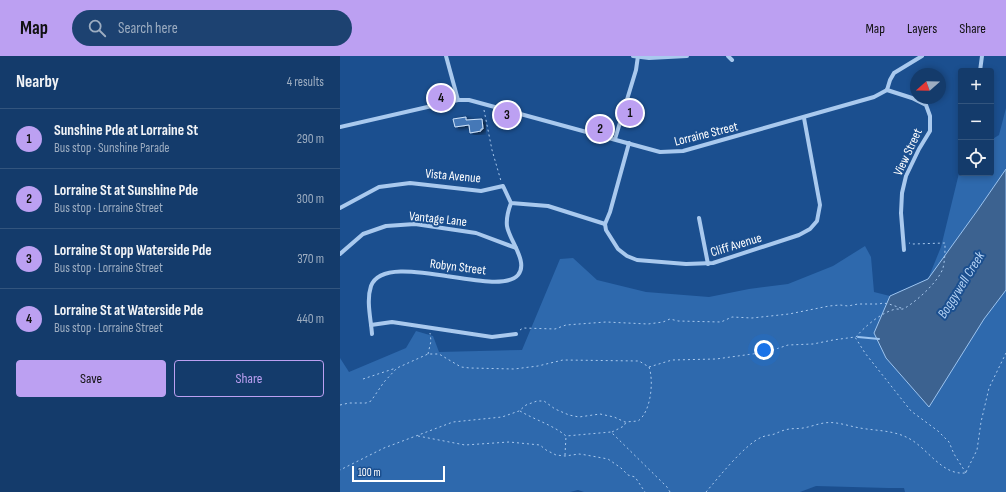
<!DOCTYPE html>
<html lang="en">
<head>
<meta charset="utf-8">
<style>
	:root { --surface:#143b6b; --page:#1d4271; --text:#f1f3f6; --muted:#9dadc1; --line:#33557e; --accent:#bca0f2 }
	body { margin:0; font-family:"Sofia Sans Condensed",sans-serif; background:var(--page); color:var(--text) }
	.controls { position:absolute; right:12px; top:12px; display:grid; overflow:hidden; border-radius:4px; box-shadow:0 2px 6px #0003 }
	.controls button { width:36px; height:36px; display:grid; place-items:center; padding:0; border:0; border-bottom:1px solid var(--line); background:var(--surface); color:var(--text); font:20px sans-serif }
	.compass { position:absolute; left:570px; top:12px; width:36px; height:36px; border-radius:50%; background:var(--surface); box-shadow:0 2px 6px #0003; rotate:250deg }
	.scale { position:absolute; left:12px; bottom:10px; width:93px; box-sizing:border-box; padding-left:4px; border:2px solid #fff; border-top:0; font-size:11px; line-height:14px; white-space:nowrap; color:#fff; -webkit-text-stroke:3px #1b4f8f; paint-order:stroke }
	.you { position:absolute; left:424px; top:294px; width:14px; height:14px; margin:-10px; border:3px solid #fff; border-radius:50%; background:#1a73e8; box-shadow:0 0 0 6px #1a73e833 }
	.badge { display:grid; place-items:center; width:26px; height:26px; border-radius:50%; background:var(--accent); color:#111; font-size:13px; font-weight:700 }
	.pin { position:absolute; translate:-50% -50%; border:2px solid #fff; box-shadow:0 1px 4px #0006 }
	.list { margin:0; padding:0; list-style:none }
	h2 { display:flex; justify-content:space-between; align-items:center; height:52px; margin:0; padding:0 16px; font-size:17px }
	h2 small { font-size:13px; font-weight:400; color:var(--muted) }
	.list li { display:grid; grid-template-columns:26px 1fr auto; gap:12px; align-items:center; box-sizing:border-box; height:60px; padding:0 16px; border-top:1px solid var(--line) }
	.list b { display:block; font-size:15px; white-space:nowrap }
	.list p { margin:0; font-size:13px; white-space:nowrap; color:var(--muted) }
	.list em { font-size:13px; font-style:normal; color:var(--muted) }
	.actions { display:flex; gap:8px; padding:12px 16px }
	.actions a { flex:1; padding:9px 0; border:1px solid var(--accent); border-radius:4px; text-align:center; font-size:14px; color:var(--accent) }
	.actions .main { background:var(--accent); color:#111 }
	.icon { flex:none; width:22px; height:22px; fill:none; stroke:currentColor; stroke-width:2; stroke-linecap:round; stroke-linejoin:round }
	.map { position:relative; flex:none; width:666px; height:436px; overflow:hidden }
	header { display:flex; align-items:center; gap:24px; box-sizing:border-box; height:56px; padding:0 20px; background:var(--accent); color:#111 }
	header strong { font-size:19px }
	nav { display:flex; gap:22px; margin-inline-start:auto; font-size:14px }
	.search { width:280px; height:36px; background:var(--page); display:flex; align-items:center; gap:10px; box-sizing:border-box; padding:0 14px; border-radius:22px; color:var(--muted); font-size:15px }
	main { display:flex }
	aside { flex:1; background:var(--surface) }
	.map>svg:first-child { display:block }
	.green { fill:#2e69ad }
	.water { fill:#3c6290; stroke:#9cc4f0 }
	.lines { fill:none; stroke-linecap:round; stroke-linejoin:round }
	.stream { stroke:#9cc4f0; stroke-width:2 }
	.building { fill:#4478b7; stroke:#cfe3fa; filter:url(#shadow) }
	.path { stroke:#a9c9ee; stroke-width:1; stroke-dasharray:2 3; stroke-linecap:butt }
	.street { stroke:#a9c9ee; stroke-width:4 }
	.labels { text-anchor:middle; dominant-baseline:central; stroke-width:4; stroke-linejoin:round; paint-order:stroke }
	.street-label { font-size:13px; fill:#fff; stroke:#1b4f8f }
	.water-label { font-size:14px; font-style:italic; fill:#b5d3f5; stroke:#1b4f8f }
</style>
</head>
<body>
<header>
<strong>Map</strong>
<div class="search"><svg class="icon" aria-label="search" viewBox="0 0 24 24"><circle cx="10" cy="10" r="6"/><path d="M15 15l6 6"/></svg>Search here</div>
<nav><a>Map</a><a>Layers</a><a>Share</a></nav>
</header>
<main>
<aside>
<h2>Nearby<small>4 results</small></h2>
<ul class="list">
<li><span class="badge">1</span><div><b>Sunshine Pde at Lorraine St</b><p>Bus stop · Sunshine Parade</p></div><em>290 m</em></li>
<li><span class="badge">2</span><div><b>Lorraine St at Sunshine Pde</b><p>Bus stop · Lorraine Street</p></div><em>300 m</em></li>
<li><span class="badge">3</span><div><b>Lorraine St opp Waterside Pde</b><p>Bus stop · Lorraine Street</p></div><em>370 m</em></li>
<li><span class="badge">4</span><div><b>Lorraine St at Waterside Pde</b><p>Bus stop · Lorraine Street</p></div><em>440 m</em></li>
</ul>
<div class="actions"><a class="main">Save</a><a>Share</a></div>
</aside>
<div class="map">
<svg width="666" height="436" viewBox="0 0 666 436">
	<defs>
		<filter id="shadow"><feDropShadow dx="3" dy="1.5" stdDeviation="2" flood-color="#0009"/></filter>
	</defs>
	<rect width="100%" height="100%" fill="#1b4f8f"/>
	<!-- green -->
	<path class="green" d="M666 52V113L637 155 666 197V436H565L564 432H548L476 430 460 436H244L238 434 230 436H0V302L9 316 66 292 76 275 93 280 99 296 182 294 220 203 233 202 257 224 306 236 369 241 409 233 448 228 493 210 525 190 531 201 534 236 550 240 588 223 601 191 621 109V117H651V84L659 79Z"/>
	<!-- water -->
	<path class="water" d="M666 113V234L644 263 589 351 546 302 534 277 550 240 588 223 637 155Z"/>
	<g class="lines">
		<!-- stream -->
		<path class="stream" d="M518 281 539 283"/>
	</g>
	<!-- building -->
	<path class="building" d="M126 61V64L142 63 143 73H141V75L130 77 129 69 115 71 113 63Z"/>
	<g class="lines">
		<!-- path -->
		<g class="path">
			<path d="M144 54 152 94 161 125"/>
			<path d="M180 274 183 272 215 273 226 269 266 266 308 268 323 266 330 263 338 265 381 266 392 261 412 262 449 258 489 250 500 249 508 250 518 248H539L543 247 549 248 564 253"/>
			<path d="M516 281C525 270 542 256 556 253 560 253 562 254 565 252 577 245 599 225 603 212 605 204 605 195 605 187L573 188 569 187"/>
			<path d="M88 298 91 285 90 277"/>
			<path d="M309 311 332 304 376 303 427 296 448 289 473 288 493 284 515 281 525 297 571 355 598 375 609 386 614 398 626 417"/>
			<path d="M23 323 56 312"/>
			<path d="M0 349 9 347H26L31 345 44 326 57 312 88 298H99L121 311 130 312 174 313 198 310 223 304 299 305 309 311C314 325 311 356 298 365L285 366 274 361 260 358 239 361 229 359 215 353 204 345H197L186 349 179 355 162 361 113 366 44 392 0 414"/>
			<path d="M180 355C195 364 213 369 226 380L271 376 327 431 330 436"/>
			<path d="M272 376 284 370 286 366"/>
			<path d="M78 380 125 389 169 386 200 389 206 394 216 399 225 400 239 398 246 399 268 403 281 412 288 419 295 421 305 436"/>
			<path d="M225 399 226 380"/>
			<path d="M626 416 637 394 641 366 649 332 666 297"/>
			<path d="M366 436C379 421 405 388 422 381 425 380 428 379 431 379 436 378 440 375 445 374 451 372 457 373 463 372 470 371 477 368 484 367 496 365 508 370 520 372 537 375 554 374 570 383 589 394 602 419 625 417"/>
		</g>
		<!-- street -->
		<g class="street">
			<path d="M106 0 118 44"/>
			<path d="M293 0 309 2 347 0"/>
			<path d="M388 0 392 4"/>
			<path d="M640 15 642 0"/>
			<path d="M547 34 572 42 586 49 590 60V75L579 93 566 120 562 137 561 157 564 194"/>
			<path d="M547 34 550 24 554 17 582 0"/>
			<path d="M0 71 118 44H129L320 96 343 95 534 41 547 34"/>
			<path d="M275 83 296 14 298 0"/>
			<path d="M289 87 270 156 265 168 266 174 278 193 287 200 297 204 346 208 373 207 459 179 470 173 477 165 480 149 464 62"/>
			<path d="M0 152 39 131 70 127 141 135 163 130 171 147 208 150 265 168"/>
			<path d="M359 162 368 208"/>
			<path d="M0 198 23 178 46 170 75 168 136 177 176 192"/>
			<path d="M31 269 52 266 152 281 176 278"/>
			<path d="M32 278C31 263 26 245 31 230 45 192 157 243 178 219 189 206 169 184 167 170 166 162 168 155 171 147"/>
		</g>
	</g>
	<g class="labels">
		<!-- street labels -->
		<g class="street-label">
			<text transform="translate(366 78) rotate(-14)">Lorraine Street</text>
			<text transform="translate(568 96) rotate(-65)">View Street</text>
			<text transform="translate(113 120) rotate(5)">Vista Avenue</text>
			<text transform="translate(98 163) rotate(6)">Vantage Lane</text>
			<text transform="translate(396 189) rotate(-17)">Cliff Avenue</text>
			<text transform="translate(118 211) rotate(7)">Robyn Street</text>
		</g>
		<!-- water labels -->
		<g class="water-label">
			<text transform="translate(621 229) rotate(-58)">Boggywell Creek</text>
		</g>
	</g>
</svg>
<div class="controls">
<button>+</button>
<button>−</button>
<button><svg class="icon" aria-label="locate" viewBox="0 0 24 24"><circle cx="12" cy="12" r="6"/><path d="M12 2v4M12 18v4M2 12h4M18 12h4"/></svg></button>
</div>
<svg class="compass" viewBox="-18 -18 36 36"><path d="M0-13l5 13h-10z" fill="#e53935"/><path d="M0 13l5-13h-10z" fill="#9dadc1"/></svg>
<div class="scale">100 m</div>
<div class="you"></div>
<div class="pin badge" style="left:290px;top:57px">1</div>
<div class="pin badge" style="left:260px;top:73px">2</div>
<div class="pin badge" style="left:167px;top:59px">3</div>
<div class="pin badge" style="left:101px;top:42px">4</div>
</div>
</main>
</body>
</html>
